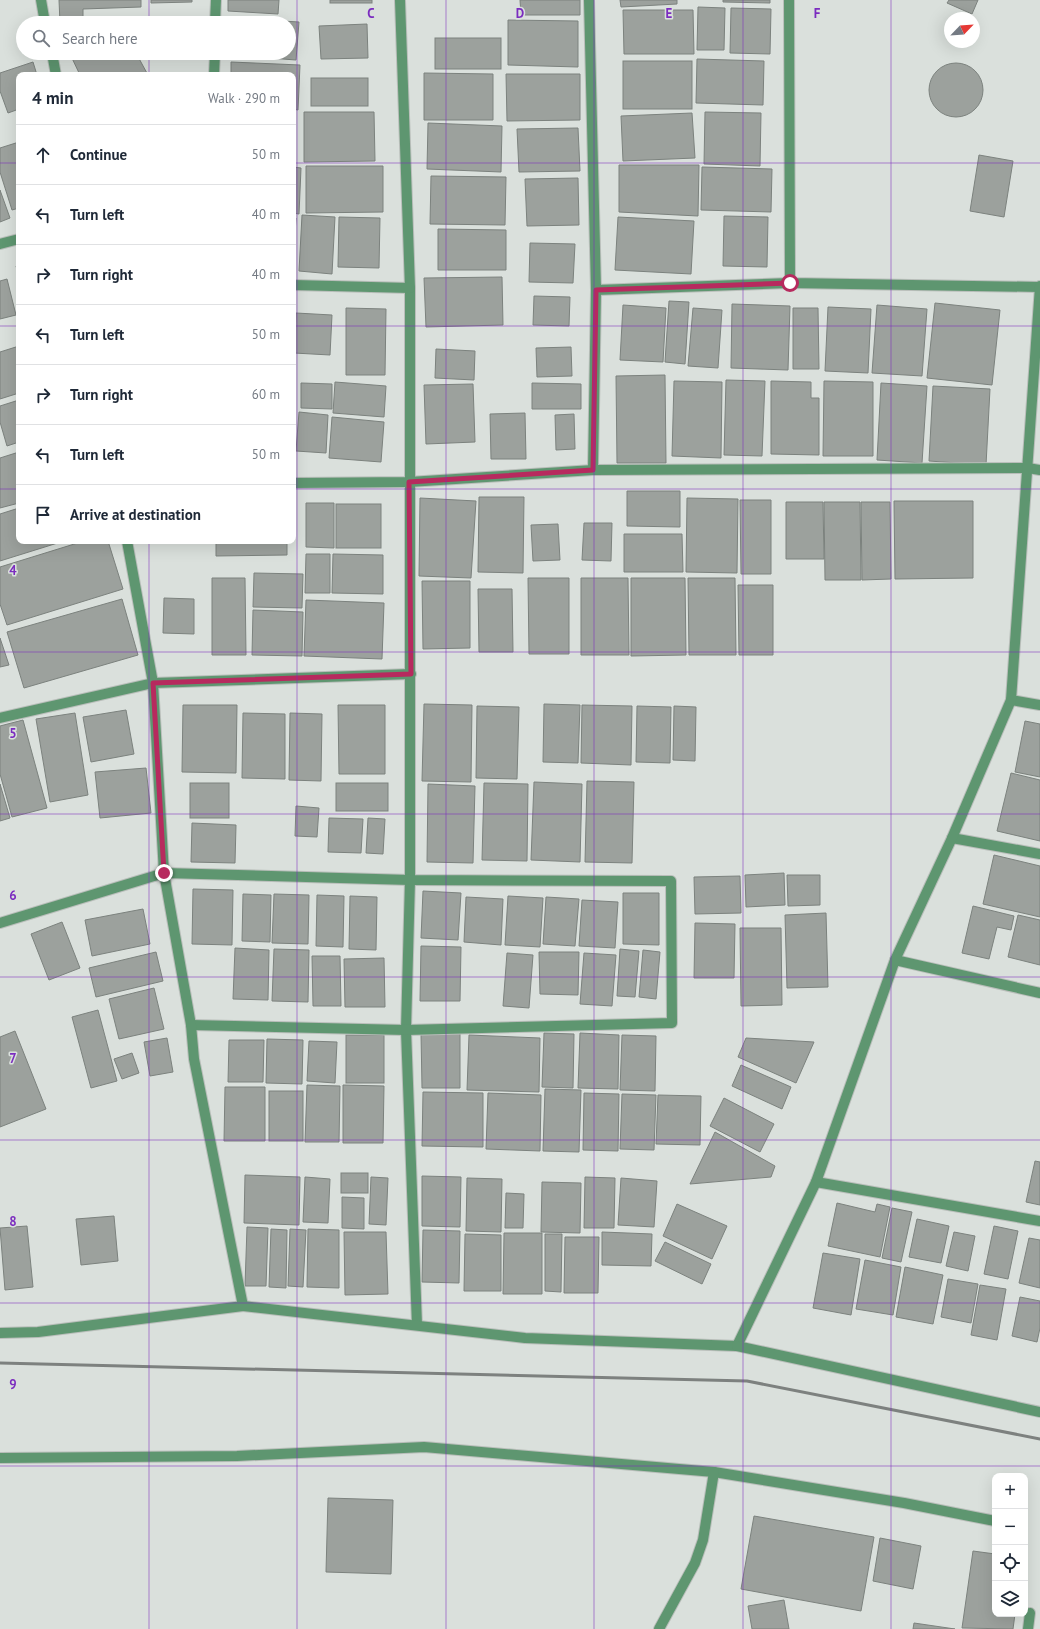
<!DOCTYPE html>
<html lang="en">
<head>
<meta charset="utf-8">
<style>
	:root { --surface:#fff; --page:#f2f2f3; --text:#1f2937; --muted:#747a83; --line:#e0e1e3 }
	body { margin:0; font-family:"PT Sans",sans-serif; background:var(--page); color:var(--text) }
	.controls { position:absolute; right:12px; bottom:12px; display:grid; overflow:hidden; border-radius:8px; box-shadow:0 4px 16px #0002 }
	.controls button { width:36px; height:36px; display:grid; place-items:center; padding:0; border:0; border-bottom:1px solid var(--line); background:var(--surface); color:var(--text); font:20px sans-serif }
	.compass { position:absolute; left:944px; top:12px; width:36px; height:36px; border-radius:50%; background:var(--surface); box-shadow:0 4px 16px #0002; rotate:65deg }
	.stop { position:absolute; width:12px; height:12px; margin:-9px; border:3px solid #b72a5e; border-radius:50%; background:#fff }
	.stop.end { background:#b72a5e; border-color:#fff; box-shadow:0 1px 4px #0008 }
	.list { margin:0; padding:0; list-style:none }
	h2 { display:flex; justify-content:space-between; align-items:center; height:52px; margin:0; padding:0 16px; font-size:17px }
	h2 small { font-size:13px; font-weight:400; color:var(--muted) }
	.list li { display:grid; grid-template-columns:26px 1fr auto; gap:12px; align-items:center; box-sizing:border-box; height:60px; padding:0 16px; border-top:1px solid var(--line) }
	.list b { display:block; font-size:15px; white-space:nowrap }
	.list em { font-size:13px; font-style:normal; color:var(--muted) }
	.icon { flex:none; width:22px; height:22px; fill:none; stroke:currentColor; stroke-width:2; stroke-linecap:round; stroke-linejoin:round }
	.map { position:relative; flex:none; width:1040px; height:1629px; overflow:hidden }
	.search { position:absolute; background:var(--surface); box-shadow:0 4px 16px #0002; left:16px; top:16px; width:280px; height:44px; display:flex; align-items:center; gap:10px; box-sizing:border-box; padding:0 14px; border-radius:22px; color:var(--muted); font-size:15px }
	.panel { position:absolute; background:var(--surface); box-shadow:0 4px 16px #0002; left:16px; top:72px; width:280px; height:472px; border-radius:8px }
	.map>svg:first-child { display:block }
	.building { fill:#9ca19d; stroke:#7c827e }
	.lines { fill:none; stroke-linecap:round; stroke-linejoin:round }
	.minor-casing { stroke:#b9beba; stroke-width:12 }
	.minor { stroke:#5e9670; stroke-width:10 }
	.rail { stroke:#7d817f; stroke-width:3 }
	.route { stroke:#b72a5e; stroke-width:5 }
	.grid { fill:none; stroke:#7b2cbf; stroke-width:1; stroke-opacity:0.55 }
	.grid-label { font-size:13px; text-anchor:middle; font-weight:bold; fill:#7b2cbf; stroke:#dae0dc; stroke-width:3; stroke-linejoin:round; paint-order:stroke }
</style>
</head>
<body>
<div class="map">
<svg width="1040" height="1629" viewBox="0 0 1040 1629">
	<rect width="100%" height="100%" fill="#dae0dc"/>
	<!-- building -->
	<g class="building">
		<path d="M59 0H141V7L83 9V23H60Z"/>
		<path d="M151 0H192V2L151 3Z"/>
		<path d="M228 0H279L278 14 228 11Z"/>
		<rect x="330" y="0" width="42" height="3"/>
		<path d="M520 0H580V15H521Z"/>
		<path d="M620 0H677V4L621 7Z"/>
		<path d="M723 0H770V3L723 2Z"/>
		<path d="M949 0H978L972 14 947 3Z"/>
		<path d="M698 7 725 8 724 50H697Z"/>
		<path d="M731 8 771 9 770 54 730 53Z"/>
		<path d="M623 10H693L694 54H624Z"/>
		<path d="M232 18 299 22 296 60 230 55V53H289V23H232Z"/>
		<path d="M508 20 578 21V67L508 65Z"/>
		<path d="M367 24 368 58 321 59 319 26Z"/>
		<rect x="435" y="38" width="66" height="31"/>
		<path d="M77 53H136L148 75H80L71 56Z"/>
		<path d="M697 59 764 61 763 105 696 103Z"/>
		<rect x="623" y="61" width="69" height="48"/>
		<path d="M33 62 37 75H19V109L8 113 0 91V73Z"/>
		<path d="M231 62 300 65 298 110 293 109V75H231Z"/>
		<circle cx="956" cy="90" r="27"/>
		<path d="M424 73 493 74V120H424Z"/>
		<path d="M506 74H580V120L507 121Z"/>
		<rect x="311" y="78" width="57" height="28"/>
		<path d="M304 112H374L375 161 304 162Z"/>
		<path d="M705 112 761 113 760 166 704 164Z"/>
		<path d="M692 113 695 158 623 161 621 116Z"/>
		<path d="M428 123 502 126 501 172 427 169Z"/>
		<path d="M578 128 580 171 519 172 517 129Z"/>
		<path d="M19 142V208L12 210 0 172V148Z"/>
		<path d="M979 155 1013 161 1004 217 970 211Z"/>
		<path d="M619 165H699L698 216 619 212Z"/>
		<path d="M306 166H383V212L306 213Z"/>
		<path d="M293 167 301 168 299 214 293 213Z"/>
		<path d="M702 167 772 169 771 212 701 210Z"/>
		<path d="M431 176 506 177 505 225 430 224Z"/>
		<path d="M578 178 579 225 527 226 525 179Z"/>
		<path d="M0 190 10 218 0 222Z"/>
		<path d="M302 215 335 217 332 274 299 271Z"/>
		<path d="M724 216 768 217 767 267 723 266Z"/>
		<path d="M339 217 380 218 379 268 338 267Z"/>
		<path d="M618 217 694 221 691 274 615 270Z"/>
		<path d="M293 218H296L293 267Z"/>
		<path d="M438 229 506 230V270H438Z"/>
		<path d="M530 243 575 244 573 283 529 282Z"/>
		<path d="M19 265V276L16 266Z"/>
		<path d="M502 277 503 325 426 327 424 278Z"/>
		<path d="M7 279 16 315 0 319V281Z"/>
		<path d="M534 296 570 297 569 326 533 325Z"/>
		<path d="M669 301 689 302 685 364 665 362Z"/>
		<path d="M935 303 1000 310 992 385 927 378Z"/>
		<path d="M732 304 790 306 788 370 731 368Z"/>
		<path d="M623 305 666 308 663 362 620 360Z"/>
		<path d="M877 305 927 309 922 376 872 373Z"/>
		<path d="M828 307 871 309 868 373 825 371Z"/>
		<path d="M346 308 386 309 385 375H346Z"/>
		<path d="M693 308 722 310 718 368 688 366Z"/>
		<path d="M793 308H818L819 369H793Z"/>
		<path d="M296 313 332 315 330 355 294 353Z"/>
		<path d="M19 346V393L0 399V352Z"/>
		<path d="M571 347 572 376 537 377 536 348Z"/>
		<path d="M436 349 475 351 474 380 435 378Z"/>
		<path d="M665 375 666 463H617L616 376Z"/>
		<path d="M726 380 765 381 762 456 724 455Z"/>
		<path d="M674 381 722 382 721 458 672 456Z"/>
		<path d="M771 381 811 382V398H819V455L771 454Z"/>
		<path d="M824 381 873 382V456H823Z"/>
		<path d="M335 382 386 386 384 417 333 413Z"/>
		<path d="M301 383 332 384V409L301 408Z"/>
		<path d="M532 383 581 384V409H532Z"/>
		<path d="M881 383 927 386 922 463 877 460Z"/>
		<path d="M473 384 475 442 426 444 424 385Z"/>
		<path d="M933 386 990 389 986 465 929 461Z"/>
		<path d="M19 400V442L7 446 0 422V406Z"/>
		<path d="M299 412 328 415 326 453 296 451Z"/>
		<path d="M525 413 526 459H491L490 414Z"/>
		<path d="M574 414 575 449 556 450 555 415Z"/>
		<path d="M332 417 384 422 381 462 329 458Z"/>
		<path d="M19 452V503L0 508V458Z"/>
		<path d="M627 491H680V527L627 526Z"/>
		<path d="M479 497H524L523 573 478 572Z"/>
		<path d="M420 498 476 501 471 578 419 576Z"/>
		<path d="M687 498 738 499 737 573 686 572Z"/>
		<path d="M740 500H771V574H741Z"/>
		<path d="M894 501H973V578L895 579Z"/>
		<path d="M786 502H823L824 559H786Z"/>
		<path d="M824 502H860L861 580H825Z"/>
		<path d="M861 502H890L891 579 862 580Z"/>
		<path d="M306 503H334V548L306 547Z"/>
		<rect x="336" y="504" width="45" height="44"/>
		<path d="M19 508V541H64L0 561V514Z"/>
		<path d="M584 523H612L611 561 582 560Z"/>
		<path d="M558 524 560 560 533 561 531 525Z"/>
		<path d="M624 534H682L683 572H624Z"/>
		<path d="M84 541H108L123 589 7 625 0 604V567Z"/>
		<path d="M216 541H287V555L216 556Z"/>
		<path d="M306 554H330V593H305Z"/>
		<path d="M333 554 383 555V594L332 593Z"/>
		<path d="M254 573 303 574 302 608 253 607Z"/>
		<path d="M212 578H245L246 655H212Z"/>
		<path d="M528 578H569V654H529Z"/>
		<path d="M581 578H628L629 655H581Z"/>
		<path d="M631 578H685L686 655 631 656Z"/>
		<path d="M688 578H735L736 655H689Z"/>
		<path d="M422 581H470V648L423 649Z"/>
		<path d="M738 585H773V655H739Z"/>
		<path d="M478 589H512L513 652H479Z"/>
		<path d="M164 598 194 599V634L163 633Z"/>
		<path d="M122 599 138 655 24 688 7 632Z"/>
		<path d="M306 600 384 603 382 659 304 656Z"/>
		<path d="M253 610 303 612 302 656 252 655Z"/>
		<path d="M0 638 9 665 0 667Z"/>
		<path d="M424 704 472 705 471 782 422 781Z"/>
		<path d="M544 704 580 705 578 763 543 762Z"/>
		<path d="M183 705H237L236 773 182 772Z"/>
		<path d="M338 705H385V774H339Z"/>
		<path d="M582 705 632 706 631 765 581 763Z"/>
		<path d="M477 706 519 707 517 779 476 778Z"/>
		<path d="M637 706 671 707 670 763 636 762Z"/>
		<path d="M674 706 696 707 695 761 673 760Z"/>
		<path d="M126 710 134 754 91 762 83 717Z"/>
		<path d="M75 713 88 795 50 802 36 719Z"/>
		<path d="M243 713 285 714V779L242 778Z"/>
		<path d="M290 713 322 714 321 781 289 780Z"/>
		<path d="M23 720 47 808 12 817 0 774V726Z"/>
		<path d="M1025 721 1040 724V777L1015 772Z"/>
		<path d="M146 768 151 813 100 818 95 772Z"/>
		<path d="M1011 773 1040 780V841L997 831Z"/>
		<path d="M587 781 634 782 632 863 585 862Z"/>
		<path d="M534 782 582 784 580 862 531 860Z"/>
		<rect x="190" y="783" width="39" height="35"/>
		<rect x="336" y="783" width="52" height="28"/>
		<path d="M484 783 528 784 527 861 482 860Z"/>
		<path d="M0 784 10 818 0 821Z"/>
		<path d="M428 784 475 786 473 863 427 862Z"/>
		<path d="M296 806 319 808 317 837 295 836Z"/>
		<path d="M329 818 363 819 361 853 328 852Z"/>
		<path d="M368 818 385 819 383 854 366 853Z"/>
		<path d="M192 823 236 825 235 863 191 862Z"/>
		<path d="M994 855 1040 866V917L983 904Z"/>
		<path d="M784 873 785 905 746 907 745 875Z"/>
		<path d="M787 875H820V905L788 906Z"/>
		<path d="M740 876 741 913 695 914 694 877Z"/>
		<path d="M193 889 233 890 232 945 192 944Z"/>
		<path d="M423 891 461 893 458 940 421 938Z"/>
		<path d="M623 893H659V945L623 944Z"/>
		<path d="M243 894 271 895 270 942 242 941Z"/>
		<path d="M274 894 309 895 308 944 272 943Z"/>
		<path d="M317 895 344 896 343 947 316 946Z"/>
		<path d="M350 896 377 897 376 950 349 949Z"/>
		<path d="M508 896 543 898 540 947 505 945Z"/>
		<path d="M466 897 503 899 501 945 464 942Z"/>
		<path d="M546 897 579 899 575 946 543 944Z"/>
		<path d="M582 900 618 902 615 948 579 946Z"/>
		<path d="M973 906 1014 916 1011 930 997 927 989 959 962 953Z"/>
		<path d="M143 909 150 944 92 956 85 920Z"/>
		<path d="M826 913 828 987 787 988 785 915Z"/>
		<path d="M1018 915 1040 920V965L1008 957Z"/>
		<path d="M62 922 80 968 49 980 31 934Z"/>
		<path d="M695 923 735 924 734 978H694Z"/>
		<path d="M740 928H781L782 1005 741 1006Z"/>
		<path d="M421 946 461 947 460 1001H420Z"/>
		<path d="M235 948 269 950 268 1000 233 999Z"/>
		<path d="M274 949 309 950 308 1002 272 1001Z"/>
		<path d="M620 949 639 951 635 997 617 996Z"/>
		<path d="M643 950 660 952 656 999 639 997Z"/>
		<path d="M156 952 163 981 96 997 89 968Z"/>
		<path d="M539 952H579L578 995 540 994Z"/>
		<path d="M507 953 533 955 529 1008 503 1006Z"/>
		<path d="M584 953 616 955 612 1006 580 1004Z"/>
		<path d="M312 956H340L341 1006H313Z"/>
		<path d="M384 958 385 1007H345L344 959Z"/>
		<path d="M154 988 164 1029 119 1039 109 999Z"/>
		<path d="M98 1010 117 1081 91 1088 72 1017Z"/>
		<path d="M15 1031 46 1109 0 1127V1037Z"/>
		<path d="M421 1033H460V1088H422Z"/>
		<path d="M544 1033 574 1034 573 1088 542 1087Z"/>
		<path d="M580 1033 619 1035 618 1089 578 1088Z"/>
		<rect x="346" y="1035" width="38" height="48"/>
		<path d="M469 1035 540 1038 539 1092 467 1090Z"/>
		<path d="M622 1035 656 1036 655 1091 620 1090Z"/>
		<path d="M167 1038 173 1072 150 1076 144 1042Z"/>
		<path d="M746 1038 814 1042 796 1083 738 1057Z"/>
		<path d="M267 1039 303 1040 302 1084 266 1083Z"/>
		<path d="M229 1040H264L263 1082H228Z"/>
		<path d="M309 1041 337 1042 335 1083 307 1081Z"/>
		<path d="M132 1053 139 1073 122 1079 114 1059Z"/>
		<path d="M741 1065 791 1087 782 1109 732 1086Z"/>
		<path d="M307 1085 340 1086 339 1142H305Z"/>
		<path d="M343 1085 384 1086 383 1143H343Z"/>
		<path d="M225 1087H265V1141H224Z"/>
		<path d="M545 1089 581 1090 579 1152 543 1151Z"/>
		<rect x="269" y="1091" width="34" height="50"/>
		<path d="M423 1092 483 1093V1147L422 1146Z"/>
		<path d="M488 1093 541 1095 540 1151 486 1149Z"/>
		<path d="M584 1093 619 1094 618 1151 583 1150Z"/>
		<path d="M622 1094 656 1095 654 1150 620 1149Z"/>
		<path d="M658 1095 701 1096 700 1145 656 1144Z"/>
		<path d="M724 1098 774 1124 760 1152 710 1126Z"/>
		<path d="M715 1132 775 1166 771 1177 690 1184Z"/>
		<path d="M1035 1161 1040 1162V1205L1026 1202Z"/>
		<rect x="341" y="1173" width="27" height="20"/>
		<path d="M245 1175 300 1177 299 1225 244 1223Z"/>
		<path d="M422 1176 461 1177 460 1227 422 1226Z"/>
		<path d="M305 1177 330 1179 328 1223 303 1222Z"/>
		<path d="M371 1177 388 1178 386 1225 369 1224Z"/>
		<path d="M585 1177 615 1178 614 1228H584Z"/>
		<path d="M467 1178 502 1179 501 1232 466 1231Z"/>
		<path d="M621 1178 657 1181 654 1227 618 1225Z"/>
		<path d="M542 1182 581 1183 580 1233 541 1232Z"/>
		<path d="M506 1193 524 1194 523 1228H505Z"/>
		<path d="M342 1197 364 1198V1229L342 1228Z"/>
		<path d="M837 1203 875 1212 877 1204 890 1207 880 1257 828 1246Z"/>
		<path d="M677 1204 727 1226 712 1259 663 1236Z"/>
		<path d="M892 1208 912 1212 901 1262 882 1258Z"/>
		<path d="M114 1216 118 1261 81 1265 76 1219Z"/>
		<path d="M917 1219 949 1226 941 1263 909 1257Z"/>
		<path d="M27 1226 33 1287 5 1290 0 1228Z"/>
		<path d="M994 1226 1018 1231 1008 1279 984 1274Z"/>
		<path d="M247 1227 268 1228 266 1286H245Z"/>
		<path d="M271 1229 287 1230 286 1288 269 1287Z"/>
		<path d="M290 1229 306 1230 303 1287 288 1286Z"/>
		<path d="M308 1229 339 1230V1288L307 1287Z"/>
		<path d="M423 1230 460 1231 459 1283 422 1282Z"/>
		<path d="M344 1232H386L388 1294 345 1295Z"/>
		<path d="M602 1232 652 1234 651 1266 602 1265Z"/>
		<path d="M954 1232 975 1236 968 1271 946 1266Z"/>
		<path d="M504 1233H542V1294H503Z"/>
		<path d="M465 1234 501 1235V1291H464Z"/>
		<path d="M545 1234H562L561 1292 545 1291Z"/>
		<path d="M565 1237H599L598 1293H564Z"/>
		<path d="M1029 1238 1040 1240V1288L1019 1283Z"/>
		<path d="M665 1242 711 1264 702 1284 655 1261Z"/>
		<path d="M823 1253 860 1259 851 1315 813 1308Z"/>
		<path d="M865 1260 901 1267 893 1315 856 1309Z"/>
		<path d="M905 1267 943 1275 933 1324 896 1317Z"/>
		<path d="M948 1279 978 1284 971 1323 941 1317Z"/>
		<path d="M980 1285 1006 1289 997 1340 971 1335Z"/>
		<path d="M1020 1297 1040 1301V1328L1037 1342 1012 1336Z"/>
		<path d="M328 1498 393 1500 391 1574 326 1572Z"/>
		<path d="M754 1516 874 1537 861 1611 741 1589Z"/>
		<path d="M880 1538 921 1546 913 1589 873 1581Z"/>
		<path d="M973 1551 995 1554V1614H1015L1013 1629 962 1628Z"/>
		<path d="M784 1600 789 1629H752L748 1606Z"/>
		<path d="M914 1623 955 1629H913Z"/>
	</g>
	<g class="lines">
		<!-- minor casing -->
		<g class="minor-casing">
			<g id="minor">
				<path d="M41 0 45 23"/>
				<path d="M400 0 410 288V880L406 1030 417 1325"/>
				<path d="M589 0 596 290 790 283"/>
				<path d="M789 0 790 283 1040 287"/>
				<path d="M215 23 216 0"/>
				<path d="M52 53 56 75"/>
				<path d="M214 75 215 53"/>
				<path d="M0 244 19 239"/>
				<path d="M293 285 410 288"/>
				<path d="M593 470 596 290"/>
				<path d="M293 483 409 482 593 470 1028 468 1040 470"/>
				<path d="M127 541 153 683 411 674"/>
				<path d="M1011 700 1040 705"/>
				<path d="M0 718 153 683 164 873 410 880 671 881 672 1023 406 1030 191 1025"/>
				<path d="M952 838 1040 854"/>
				<path d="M0 923 164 873 191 1025 194 1059 243 1306 38 1332 0 1333"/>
				<path d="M895 960 1040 993"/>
				<path d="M816 1182 1040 1221"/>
				<path d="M243 1306 525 1338 737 1346 816 1182 895 960 952 838 1011 700 1040 286"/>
				<path d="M737 1346 1040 1412"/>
				<path d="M0 1458 237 1456 424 1447 714 1472 904 1503 995 1521"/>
				<path d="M659 1629 695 1563 703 1540 714 1472"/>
				<path d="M1028 1629 1030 1613"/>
			</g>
		</g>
		<!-- minor -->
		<use href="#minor" class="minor"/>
		<!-- rail -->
		<path class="rail" d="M0 1363 747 1381 1040 1439"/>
	</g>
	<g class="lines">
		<!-- route -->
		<path class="route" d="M164 873 153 683 411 674 409 482 593 470 596 290 790 283"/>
	</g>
	<!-- grid -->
	<path class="grid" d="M149 0V23M297 0V1629M446 0V1629M594 0V1629M743 0V1629M891 0V1629M149 53V75M0 163H19M293 163H1040M0 326H19M293 326H1040M0 489H19M293 489H1040M149 541V1629M0 652H1040M0 814H1040M0 977H1040M0 1140H1040M0 1303H1040M0 1466H1040"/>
	<g class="grid-label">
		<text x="371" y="18">C</text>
		<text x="520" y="18">D</text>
		<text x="669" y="18">E</text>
		<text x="817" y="18">F</text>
		<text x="13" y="575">4</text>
		<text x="13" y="738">5</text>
		<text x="13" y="900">6</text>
		<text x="13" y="1063">7</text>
		<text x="13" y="1226">8</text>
		<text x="13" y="1389">9</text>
	</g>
</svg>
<div class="controls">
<button>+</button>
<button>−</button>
<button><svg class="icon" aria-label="locate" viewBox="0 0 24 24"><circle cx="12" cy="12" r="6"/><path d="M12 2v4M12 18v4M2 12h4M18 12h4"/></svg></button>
<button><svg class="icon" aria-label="layers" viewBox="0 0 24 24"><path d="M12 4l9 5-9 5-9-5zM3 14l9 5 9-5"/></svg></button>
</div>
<svg class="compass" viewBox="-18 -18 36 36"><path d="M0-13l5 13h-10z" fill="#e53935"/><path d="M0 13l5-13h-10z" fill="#747a83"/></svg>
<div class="stop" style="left:790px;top:283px"></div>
<div class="stop end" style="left:164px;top:873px"></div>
<div class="search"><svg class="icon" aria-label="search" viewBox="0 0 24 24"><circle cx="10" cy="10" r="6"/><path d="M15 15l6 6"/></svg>Search here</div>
<section class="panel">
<h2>4 min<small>Walk · 290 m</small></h2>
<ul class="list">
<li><svg class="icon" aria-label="ahead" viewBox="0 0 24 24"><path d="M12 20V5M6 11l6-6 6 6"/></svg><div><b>Continue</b></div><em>50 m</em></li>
<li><svg class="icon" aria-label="left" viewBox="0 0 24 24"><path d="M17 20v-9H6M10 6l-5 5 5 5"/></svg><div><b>Turn left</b></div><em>40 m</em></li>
<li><svg class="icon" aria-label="right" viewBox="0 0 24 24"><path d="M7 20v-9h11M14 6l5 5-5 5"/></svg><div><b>Turn right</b></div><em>40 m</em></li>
<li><svg class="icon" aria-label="left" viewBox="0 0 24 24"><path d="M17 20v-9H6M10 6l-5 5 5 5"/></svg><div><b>Turn left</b></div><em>50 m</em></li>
<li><svg class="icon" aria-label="right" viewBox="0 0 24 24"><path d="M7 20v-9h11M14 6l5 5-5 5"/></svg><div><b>Turn right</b></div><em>60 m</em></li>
<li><svg class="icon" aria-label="left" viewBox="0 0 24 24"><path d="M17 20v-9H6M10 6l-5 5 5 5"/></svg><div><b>Turn left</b></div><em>50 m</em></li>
<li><svg class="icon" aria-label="arrive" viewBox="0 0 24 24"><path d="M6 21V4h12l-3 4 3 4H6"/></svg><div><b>Arrive at destination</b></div></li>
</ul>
</section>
</div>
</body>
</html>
